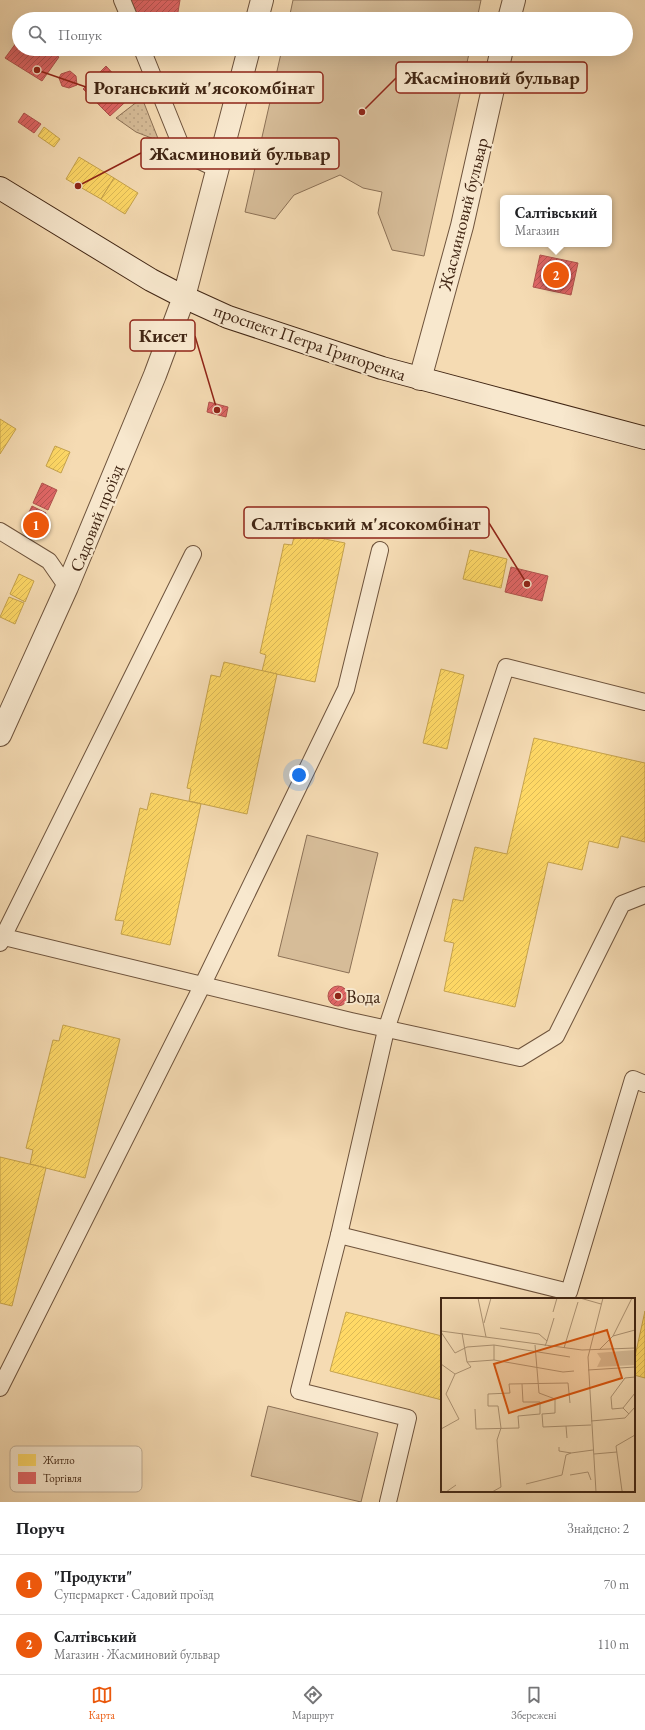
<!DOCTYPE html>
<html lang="uk">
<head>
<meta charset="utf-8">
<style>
	:root { --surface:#fff; --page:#f2f2f2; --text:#202124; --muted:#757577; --line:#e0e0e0; --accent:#ea580c }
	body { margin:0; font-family:"EB Garamond",serif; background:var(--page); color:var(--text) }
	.you { position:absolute; left:299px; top:775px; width:14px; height:14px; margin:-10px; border:3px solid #fff; border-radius:50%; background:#1a73e8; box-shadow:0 0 0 6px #1a73e833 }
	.badge { display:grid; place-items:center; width:26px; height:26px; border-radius:50%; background:var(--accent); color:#fff; font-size:13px; font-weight:700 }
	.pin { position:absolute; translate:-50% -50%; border:2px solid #fff; box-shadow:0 1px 4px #0006 }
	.popup { position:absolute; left:500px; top:195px; width:112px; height:52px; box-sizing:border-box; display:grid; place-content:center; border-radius:6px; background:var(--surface); filter:drop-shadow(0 1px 3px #0005); font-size:13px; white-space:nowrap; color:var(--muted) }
	.popup b { font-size:15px; color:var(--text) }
	.popup::after { content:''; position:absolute; left:50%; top:100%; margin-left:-8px; border:8px solid transparent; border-top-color:var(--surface) }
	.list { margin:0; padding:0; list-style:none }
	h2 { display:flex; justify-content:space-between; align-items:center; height:52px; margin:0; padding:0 16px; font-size:17px }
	h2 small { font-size:13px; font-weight:400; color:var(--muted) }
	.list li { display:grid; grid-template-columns:26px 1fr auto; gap:12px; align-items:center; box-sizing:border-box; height:60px; padding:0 16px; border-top:1px solid var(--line) }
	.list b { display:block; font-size:15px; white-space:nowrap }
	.list p { margin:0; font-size:13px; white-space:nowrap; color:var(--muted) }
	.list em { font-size:13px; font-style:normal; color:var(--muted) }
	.icon { flex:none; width:22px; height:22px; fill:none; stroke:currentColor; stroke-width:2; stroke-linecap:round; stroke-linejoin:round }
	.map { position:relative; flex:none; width:645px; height:1502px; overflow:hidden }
	.search { position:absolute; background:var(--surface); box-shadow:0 4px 16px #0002; left:12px; right:12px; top:12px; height:44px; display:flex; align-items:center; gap:10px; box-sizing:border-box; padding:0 14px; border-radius:22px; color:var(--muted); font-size:15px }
	.sheet { height:172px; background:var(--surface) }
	nav { display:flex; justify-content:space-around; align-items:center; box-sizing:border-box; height:56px; border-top:1px solid var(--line); background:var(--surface); font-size:11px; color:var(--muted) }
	nav a { display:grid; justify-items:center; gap:2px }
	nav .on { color:var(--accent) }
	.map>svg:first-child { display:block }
	.grass { fill:url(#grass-dots); stroke:#8c7156 }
	.park { fill:#d6bc98; stroke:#8c7156 }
	.homes { fill:url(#homes-hatch); stroke:#c6a34d }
	.shops { fill:url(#shops-hatch); stroke:#b0534d }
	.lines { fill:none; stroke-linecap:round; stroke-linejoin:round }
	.service-casing { stroke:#6e533c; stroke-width:18 }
	.tertiary-casing { stroke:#6e533c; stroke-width:24 }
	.secondary-casing { stroke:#412614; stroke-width:24 }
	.service { stroke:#f8e8ce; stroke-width:16 }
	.tertiary { stroke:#f8e8ce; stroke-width:22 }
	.secondary { stroke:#f8e8ce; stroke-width:22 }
	.poi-dot { fill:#8f2418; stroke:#f8e8ce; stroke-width:1.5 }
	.labels { text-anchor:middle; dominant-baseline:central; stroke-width:4; stroke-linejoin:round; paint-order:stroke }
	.street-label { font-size:18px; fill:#412614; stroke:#f8e8ce }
	.poi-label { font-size:18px; fill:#412614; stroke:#f8e8ce; text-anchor:start }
	.inset-road { fill:none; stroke:#ad9373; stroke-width:1 }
	.view { fill:#d7540d; fill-opacity:0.15; stroke:#d7540d; stroke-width:2 }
	.inset-edge { fill:none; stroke:#412614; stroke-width:2 }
	.key { fill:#f8e8ce; stroke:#c1ae96; stroke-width:1 }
	.key-label { font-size:11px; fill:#412614 }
	.leader { fill:none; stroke:#8f2418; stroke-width:1.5 }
	.callout-dot { fill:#8f2418; stroke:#f8e8ce; stroke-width:1.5 }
	.callout { fill:#f8e8ce; stroke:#8f2418; stroke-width:1.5 }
	.callout-label { font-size:19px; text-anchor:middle; font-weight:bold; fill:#412614 }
</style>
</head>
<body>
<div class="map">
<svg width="645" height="1502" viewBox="0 0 645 1502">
	<defs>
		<pattern id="grass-dots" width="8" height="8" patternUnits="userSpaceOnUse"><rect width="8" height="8" fill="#d6bc98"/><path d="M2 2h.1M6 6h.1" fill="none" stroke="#b9a182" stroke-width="1.8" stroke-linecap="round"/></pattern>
		<pattern id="homes-hatch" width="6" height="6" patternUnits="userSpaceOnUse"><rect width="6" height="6" fill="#ffd966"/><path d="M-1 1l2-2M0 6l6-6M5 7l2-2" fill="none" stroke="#dcba58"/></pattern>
		<pattern id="shops-hatch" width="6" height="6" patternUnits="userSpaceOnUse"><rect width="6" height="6" fill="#e06666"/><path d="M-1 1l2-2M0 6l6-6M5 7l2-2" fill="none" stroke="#b75453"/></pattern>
	</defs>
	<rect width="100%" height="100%" fill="#f5dbb3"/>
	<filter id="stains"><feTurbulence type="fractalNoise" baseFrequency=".005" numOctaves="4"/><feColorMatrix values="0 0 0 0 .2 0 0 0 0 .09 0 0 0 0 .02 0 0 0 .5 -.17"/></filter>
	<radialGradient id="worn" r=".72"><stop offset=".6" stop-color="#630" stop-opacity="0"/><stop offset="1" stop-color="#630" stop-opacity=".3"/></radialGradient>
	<!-- grass -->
	<path class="grass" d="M142 98 159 141 136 132 116 118Z"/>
	<!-- park -->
	<g class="park">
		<path d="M293 0H481L477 19H289Z"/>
		<path d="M282 49H470L424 256 392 250 378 213 382 192 363 188 340 175 294 195 275 219 245 212Z"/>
		<path d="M307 835 378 853 349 973 278 956Z"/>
		<path d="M268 1406 378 1433 361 1502 251 1476Z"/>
	</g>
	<!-- homes -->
	<g class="homes">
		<path d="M44 127 60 139 54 147 38 136Z"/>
		<path d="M79 157 114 178 101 199 66 179Z"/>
		<path d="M114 178 138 193 125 214 101 199Z"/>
		<path d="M0 419 16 429 0 454Z"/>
		<path d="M55 446 70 452 61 473 46 466Z"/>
		<path d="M295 533 345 543 315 682 262 671 266 655 260 653 284 544 292 545Z"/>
		<path d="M470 550 507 559 501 588 463 579Z"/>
		<path d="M19 574 34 581 25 602 10 594Z"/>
		<path d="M9 597 24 603 15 624 0 617Z"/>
		<path d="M224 662 277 674 247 814 189 801 191 789 187 788 211 675 220 677Z"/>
		<path d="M441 669 464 675 447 749 423 743Z"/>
		<path d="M534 738 645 763V842L621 836 618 848 589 841 582 870 548 862 515 1007 444 991 454 943 444 941 453 899 463 901 475 847 507 854Z"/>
		<path d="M151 793 201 804 170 945 121 934 124 921 115 920 140 808 147 810Z"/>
		<path d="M63 1025 120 1039 85 1178 30 1164 33 1150 26 1148 53 1040 59 1041Z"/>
		<path d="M0 1157 46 1168 12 1306 0 1303Z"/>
		<path d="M645 1311V1378L634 1375V1361Z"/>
		<path d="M346 1312 442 1336V1400L330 1371Z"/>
	</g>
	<!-- shops -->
	<g class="shops">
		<path d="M130 0H180L177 18 181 19H139Z"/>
		<path d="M19 39V49H46L59 57 42 81 5 58Z"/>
		<path d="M106 66 133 95 110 116 83 89Z"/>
		<path d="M70 71 76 76 77 85 69 88 62 86 59 78 61 74Z"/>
		<path d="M24 113 41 124 34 133 18 122Z"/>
		<path d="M540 255 578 263 571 295 533 287Z"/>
		<path d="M209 402 228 407 226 417 207 412Z"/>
		<path d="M42 483 57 490 48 510 33 503Z"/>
		<path d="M32 506 46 513 37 534 22 527Z"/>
		<path d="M511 567 548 576 542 601 505 592Z"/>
		<circle cx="338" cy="996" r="10"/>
	</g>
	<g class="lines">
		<!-- service casing -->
		<g class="service-casing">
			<g id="service">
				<path d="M122 0 130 19"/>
				<path d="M142 49 182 148 198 160 217 169"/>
				<path d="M0 531 49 561 67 587"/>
				<path d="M0 936 351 1021 520 1058 556 1036 622 904 645 895"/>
				<path d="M0 943 193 554"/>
				<path d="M339 1235 569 1292 633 1079 645 1084"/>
				<path d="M0 1388 202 986 346 689 380 550"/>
				<path d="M388 1502 408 1418 299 1391 339 1235 386 1030 506 667 645 702"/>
			</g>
		</g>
		<!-- tertiary casing -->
		<g class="tertiary-casing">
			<g id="tertiary">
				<path d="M257 19 262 0"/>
				<path d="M509 19 514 0"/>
				<path d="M420 379 462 226 502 49"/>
				<path d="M0 735 67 587 155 375 184 297 249 49"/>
			</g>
		</g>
		<!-- secondary casing -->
		<g class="secondary-casing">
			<path id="secondary" d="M0 188 151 280 184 297 228 317 382 368 645 438"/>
		</g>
		<!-- service -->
		<use href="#service" class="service"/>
		<!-- tertiary -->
		<use href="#tertiary" class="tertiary"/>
		<!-- secondary -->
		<use href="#secondary" class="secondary"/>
	</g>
	<!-- markers -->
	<circle class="poi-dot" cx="338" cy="996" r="4"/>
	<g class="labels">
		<!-- street labels -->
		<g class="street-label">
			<text transform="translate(463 214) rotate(-76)">Жасминовий бульвар</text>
			<text transform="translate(310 342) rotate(19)">проспект Петра Григоренка</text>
			<text transform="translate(96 518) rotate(-68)">Садовий проїзд</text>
		</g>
		<!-- poi labels -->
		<g class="poi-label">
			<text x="346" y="996">Вода</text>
		</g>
	</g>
	<!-- overview -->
	<g transform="translate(441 1298)">
		<rect width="194" height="194" fill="#f5dbb3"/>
		<path d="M194 52V67L156 69 160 61 156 55Z" fill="#d6bc98"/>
		<path class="inset-road" d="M37 0 45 39M139 0 160 6M112 14 116 0M43 25 50 0M59 30 98 36 106 43 104 48M0 33 141 52 194 50M0 34 14 55 26 49 53 47 129 59M172 38 191 0M106 43 113 20M94 47 98 95 114 101V115L101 116 102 129 150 127M123 50 137 4M158 52 172 38 194 32M53 62V47M26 64 53 62 122 74 133 73M0 66 14 76M147 72 194 69M182 110 171 111 170 99 184 80 194 79M34 111 35 131 78 130 77 118 99 116V104H82L81 86M188 116 182 110 194 95M150 123 184 120 194 109M125 128 126 140M0 131 18 121 5 96 14 76 30 69 26 64 21 35M118 149V153L130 155 152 152M153 156 176 154M129 177 147 174 150 182M85 186 121 177 125 157 130 155M5 194 15 187M51 194 60 189 56 142 60 130 57 108H47V96L69 95 68 86 127 85 129 105M155 194 147 59 162 0M184 194 181 193 175 148 194 137"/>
		<path class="view" d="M166 32 181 80 68 115 53 66Z"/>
		<rect width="194" height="194" class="inset-edge"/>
	</g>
	<!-- legend -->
	<rect x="10" y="1446" width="132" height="46" rx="6" class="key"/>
	<rect x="18" y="1454" width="18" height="12" fill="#ffd966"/>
	<rect x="18" y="1472" width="18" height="12" fill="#e06666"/>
	<g class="key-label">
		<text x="43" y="1464">Житло</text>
		<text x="43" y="1482">Торгівля</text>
	</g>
	<!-- callouts -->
	<path class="leader" d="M362 112L396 78M37 70L86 87M78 186L141 153M217 410L195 336M527 584L489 523"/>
	<g class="callout-dot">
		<circle cx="362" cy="112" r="4"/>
		<circle cx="37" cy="70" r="4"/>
		<circle cx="78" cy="186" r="4"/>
		<circle cx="217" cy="410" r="4"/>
		<circle cx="527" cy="584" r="4"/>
	</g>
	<g class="callout">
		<rect x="396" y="62" width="191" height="31" rx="4"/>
		<rect x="86" y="72" width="237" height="31" rx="4"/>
		<rect x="141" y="138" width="198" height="31" rx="4"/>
		<rect x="130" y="320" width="65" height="31" rx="4"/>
		<rect x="244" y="507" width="245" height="31" rx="4"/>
	</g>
	<g class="callout-label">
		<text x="492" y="84">Жасміновий бульвар</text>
		<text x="204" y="94">Роганський м'ясокомбінат</text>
		<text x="240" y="160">Жасминовий бульвар</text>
		<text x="163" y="342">Кисет</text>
		<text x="366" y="530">Салтівський м'ясокомбінат</text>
	</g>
	<rect width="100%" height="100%" filter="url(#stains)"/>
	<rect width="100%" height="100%" fill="url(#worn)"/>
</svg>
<div class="you"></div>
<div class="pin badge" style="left:36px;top:525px">1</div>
<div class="pin badge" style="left:556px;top:275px">2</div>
<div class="popup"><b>Салтівський</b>Магазин</div>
<div class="search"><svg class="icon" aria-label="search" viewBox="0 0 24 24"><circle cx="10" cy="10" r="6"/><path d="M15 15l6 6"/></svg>Пошук</div>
</div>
<section class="sheet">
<h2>Поруч<small>Знайдено: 2</small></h2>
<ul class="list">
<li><span class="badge">1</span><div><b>&quot;Продукти&quot;</b><p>Супермаркет · Садовий проїзд</p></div><em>70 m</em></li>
<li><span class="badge">2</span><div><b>Салтівський</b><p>Магазин · Жасминовий бульвар</p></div><em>110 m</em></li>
</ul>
</section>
<nav>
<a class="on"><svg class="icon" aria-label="map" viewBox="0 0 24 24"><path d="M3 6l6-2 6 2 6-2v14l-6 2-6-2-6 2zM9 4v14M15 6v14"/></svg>Карта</a>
<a><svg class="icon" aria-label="directions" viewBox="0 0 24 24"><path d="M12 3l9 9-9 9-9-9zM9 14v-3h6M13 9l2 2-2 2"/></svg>Маршрут</a>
<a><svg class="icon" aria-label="saved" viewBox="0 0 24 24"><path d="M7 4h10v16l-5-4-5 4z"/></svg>Збережені</a>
</nav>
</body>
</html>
